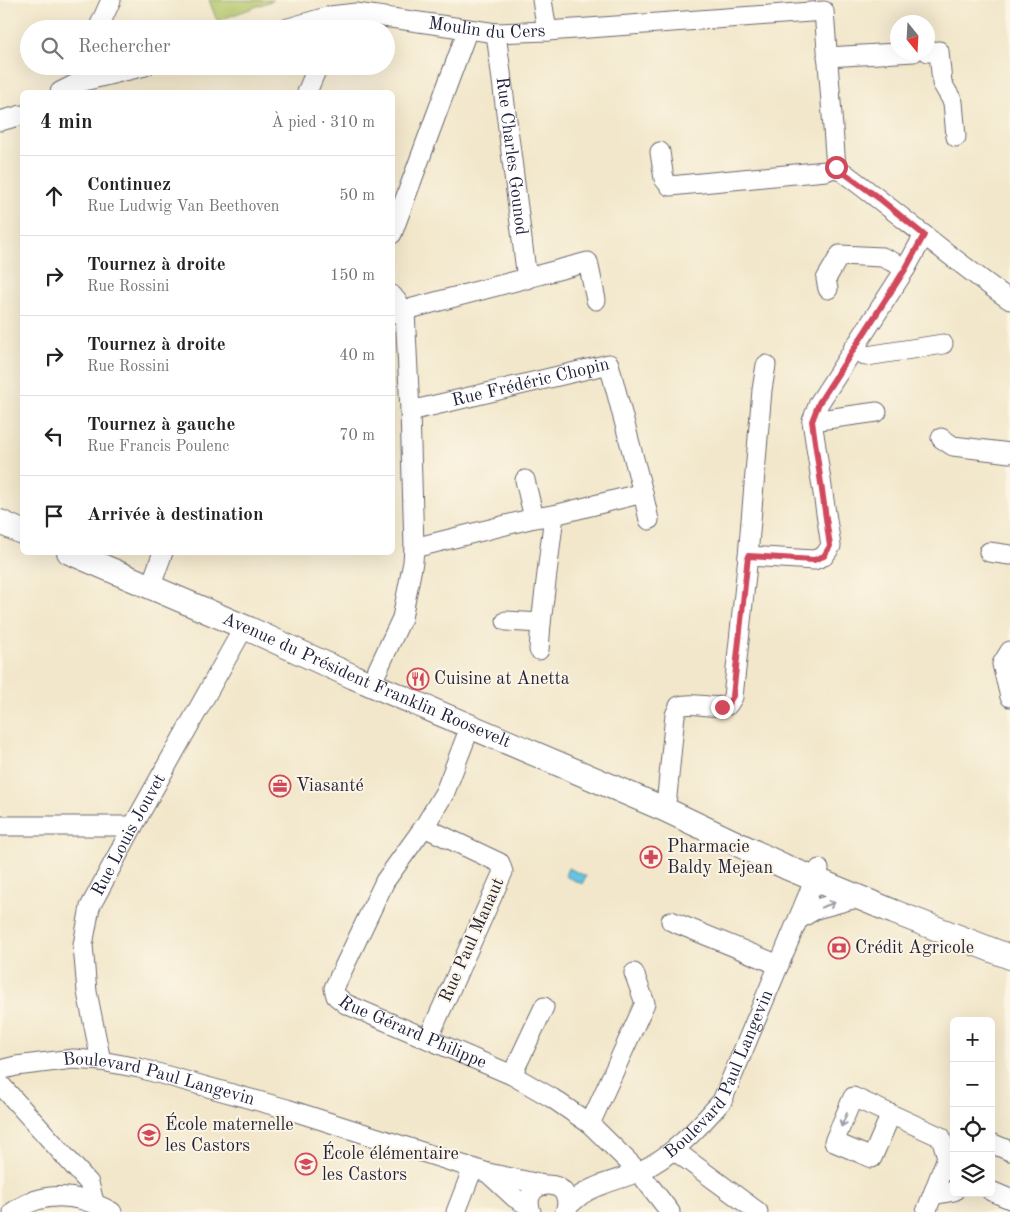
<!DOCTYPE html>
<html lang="fr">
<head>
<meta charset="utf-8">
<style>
	:root { --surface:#fff; --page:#f2f2f2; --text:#222; --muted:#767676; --line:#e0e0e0 }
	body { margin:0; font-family:"Old Standard TT",serif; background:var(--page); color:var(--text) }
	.controls { position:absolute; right:15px; bottom:15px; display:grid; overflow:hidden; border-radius:8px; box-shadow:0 5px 20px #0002 }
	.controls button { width:45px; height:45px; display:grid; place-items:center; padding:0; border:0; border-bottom:1px solid var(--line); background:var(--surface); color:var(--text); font:25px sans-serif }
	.compass { position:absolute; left:890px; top:15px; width:45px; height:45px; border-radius:50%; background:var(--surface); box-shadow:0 5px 20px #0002; rotate:162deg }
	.stop { position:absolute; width:15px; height:15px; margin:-11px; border:4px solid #d1495b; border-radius:50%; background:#fff }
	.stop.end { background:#d1495b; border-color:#fff; box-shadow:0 1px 5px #0008 }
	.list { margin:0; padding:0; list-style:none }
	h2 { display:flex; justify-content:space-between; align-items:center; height:65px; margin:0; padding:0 20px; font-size:21px }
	h2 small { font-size:16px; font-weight:400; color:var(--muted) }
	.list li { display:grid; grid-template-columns:32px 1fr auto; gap:15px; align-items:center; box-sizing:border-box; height:80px; padding:0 20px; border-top:1px solid var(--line) }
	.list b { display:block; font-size:19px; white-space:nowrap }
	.list p { margin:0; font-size:16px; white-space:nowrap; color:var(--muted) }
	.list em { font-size:16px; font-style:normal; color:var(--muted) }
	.icon { flex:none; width:28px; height:28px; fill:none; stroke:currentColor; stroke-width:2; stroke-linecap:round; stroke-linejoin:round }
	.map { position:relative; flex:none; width:1010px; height:1212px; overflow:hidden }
	.search { position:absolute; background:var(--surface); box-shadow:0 5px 20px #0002; left:20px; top:20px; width:375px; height:55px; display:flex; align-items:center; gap:12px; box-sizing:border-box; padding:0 18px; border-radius:28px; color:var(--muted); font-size:19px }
	.panel { position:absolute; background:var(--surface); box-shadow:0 5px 20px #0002; left:20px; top:90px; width:375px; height:465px; border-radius:8px }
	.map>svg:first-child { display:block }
	.green { fill:#b2c66a; stroke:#6a7452 }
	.water { fill:#63c5e1; stroke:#42748e }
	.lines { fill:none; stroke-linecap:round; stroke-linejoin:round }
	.minor-casing { stroke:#6b676d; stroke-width:21 }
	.major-casing { stroke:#6b676d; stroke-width:26 }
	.minor { stroke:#fff; stroke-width:19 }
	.major { stroke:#fff; stroke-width:24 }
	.oneway { stroke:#9c9ca7 }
	.route { stroke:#d1495b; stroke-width:6 }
	.labels { text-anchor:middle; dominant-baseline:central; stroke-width:4; stroke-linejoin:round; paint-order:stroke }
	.street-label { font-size:18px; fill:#22223b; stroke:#fcf5e5 }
	.poi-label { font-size:18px; fill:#22223b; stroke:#fcf5e5; text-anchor:start }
</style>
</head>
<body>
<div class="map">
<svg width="1010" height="1212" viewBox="0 0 1010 1212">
	<rect width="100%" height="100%" fill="#fcf5e5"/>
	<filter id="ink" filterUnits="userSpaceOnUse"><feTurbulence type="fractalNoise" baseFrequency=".02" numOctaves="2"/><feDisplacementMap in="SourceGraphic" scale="10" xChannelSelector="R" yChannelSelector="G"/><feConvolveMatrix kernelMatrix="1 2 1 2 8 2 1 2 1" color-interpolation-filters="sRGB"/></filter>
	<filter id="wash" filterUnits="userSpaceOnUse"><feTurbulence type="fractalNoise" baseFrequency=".0096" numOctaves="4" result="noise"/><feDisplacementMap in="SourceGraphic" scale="20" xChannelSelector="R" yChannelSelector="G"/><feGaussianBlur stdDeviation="1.12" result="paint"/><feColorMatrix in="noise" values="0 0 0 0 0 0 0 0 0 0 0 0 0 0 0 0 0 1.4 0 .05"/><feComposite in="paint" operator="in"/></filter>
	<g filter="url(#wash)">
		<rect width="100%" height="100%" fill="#f2e7cb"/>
		<!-- green -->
		<path class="green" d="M209 0H274L217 21Z"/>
		<!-- water -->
		<path class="water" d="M568 868 586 876 582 884 565 876Z"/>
	</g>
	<g filter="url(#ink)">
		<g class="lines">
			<!-- minor casing -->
			<g class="minor-casing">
				<g id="minor">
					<path d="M542 0 547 31"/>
					<path d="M98 29 111 0"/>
					<path id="s1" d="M285 29 330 16 356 13 496 33 547 31 824 11 836 167C895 210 950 258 1010 300"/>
					<path id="s2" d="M496 33 527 279"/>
					<path d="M928 52 939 51 942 83 953 102 956 137"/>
					<path d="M827 57 914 52"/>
					<path d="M60 92 80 82 145 66"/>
					<path d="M307 92 318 66"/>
					<path d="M0 121 22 115"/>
					<path d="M660 152 664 179 670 186 826 171 836 167"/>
					<path d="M392 234 468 29"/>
					<path d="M828 289 826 279 840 255 882 257 906 268"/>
					<path d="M394 313 588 262 596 300"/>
					<path d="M853 349 867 356 943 344"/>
					<path id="s3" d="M410 411 609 364 643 493 554 515 534 518 414 548"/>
					<path d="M812 421 877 412"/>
					<path d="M941 438 953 446 1010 453"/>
					<path d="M525 480 534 518"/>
					<path d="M643 493 649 520"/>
					<path d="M989 552 1010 555"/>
					<path d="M748 556 814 560 824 556 831 546 812 421 819 403 906 268 924 235"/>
					<path d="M150 588 163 552"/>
					<path d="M506 621 541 623 554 515"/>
					<path d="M539 650 541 623"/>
					<path d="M1010 651 1002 664 1010 697"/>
					<path d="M371 684 402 618 413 562 414 548 410 411 405 311 392 295"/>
					<path id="s4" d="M470 727 445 792 424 827 385 881 334 988 336 996 346 1004 512 1075 552 1098 590 1124 639 1172 670 1212"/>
					<path d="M664 809 667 796 675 715 679 706C695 701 712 710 728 705L733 697 748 556 762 390 766 365"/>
					<path d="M0 826H133"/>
					<path d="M424 827 500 863 503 872 428 1039"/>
					<path d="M798 920 816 909 860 897"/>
					<path d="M671 921 779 965"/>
					<path id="s5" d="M101 1061 87 992 83 945 90 907 133 826 244 627"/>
					<path id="s6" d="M0 1070 16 1066 73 1059 101 1061 139 1068 287 1109 488 1173 544 1185"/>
					<path d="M512 1075 544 1007"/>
					<path d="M0 1084 89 1183 94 1202"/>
					<path d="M891 1114 872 1158 834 1142 853 1097 941 1137 947 1157 926 1212"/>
					<path d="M590 1124 645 1003 634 973"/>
					<path d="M991 1143 1010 1151"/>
					<path d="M674 1150 758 1212"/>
					<path d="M489 1174 515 1198 529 1206"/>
					<path d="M991 1191 1010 1199"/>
					<path d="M933 1195 954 1191"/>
					<path id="s7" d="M567 1207C572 1203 576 1199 581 1195 598 1183 620 1180 638 1172 672 1157 698 1128 722 1101L819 869"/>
					<path d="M13 1212C45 1189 79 1194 112 1212"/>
					<path d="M456 1212 473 1168"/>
					<path d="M531 1212C518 1176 578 1176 565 1212"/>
				</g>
			</g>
			<!-- major casing -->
			<g class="major-casing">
				<g id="major">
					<path d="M0 522 22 532"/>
					<path id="s8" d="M69 552 249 629 354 677 566 767 664 809 788 868 894 912 1010 957"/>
				</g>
			</g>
			<!-- minor -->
			<use href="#minor" class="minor"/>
			<!-- major -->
			<use href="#major" class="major"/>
		</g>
		<!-- one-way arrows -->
		<defs><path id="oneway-shaft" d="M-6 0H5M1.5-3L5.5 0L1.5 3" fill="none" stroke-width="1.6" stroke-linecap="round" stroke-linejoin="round" transform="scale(1.25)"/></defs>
		<g class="oneway">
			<use href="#oneway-shaft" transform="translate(828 905) rotate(-19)"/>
			<use href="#oneway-shaft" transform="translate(844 1120) rotate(113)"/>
		</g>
	</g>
	<g class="lines" filter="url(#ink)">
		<!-- route -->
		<path class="route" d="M722 707 728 704 733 696 748 556 814 560 824 556 830 546 812 421 819 403 906 268 924 235 880 199 836 167"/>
	</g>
	<!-- icons -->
	<defs>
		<g id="restaurant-ring" transform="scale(1.125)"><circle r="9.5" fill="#fcf5e5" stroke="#d1495b" stroke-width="1.5"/><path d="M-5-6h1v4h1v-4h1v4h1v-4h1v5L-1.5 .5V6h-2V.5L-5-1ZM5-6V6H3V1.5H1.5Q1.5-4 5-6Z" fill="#d1495b"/></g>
		<g id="office-ring" transform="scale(1.125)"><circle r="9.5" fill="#fcf5e5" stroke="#d1495b" stroke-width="1.5"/><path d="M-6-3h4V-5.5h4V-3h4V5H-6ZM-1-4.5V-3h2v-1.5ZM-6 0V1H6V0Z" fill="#d1495b"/></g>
		<g id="pharmacy-ring" transform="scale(1.125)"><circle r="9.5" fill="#fcf5e5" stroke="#d1495b" stroke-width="1.5"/><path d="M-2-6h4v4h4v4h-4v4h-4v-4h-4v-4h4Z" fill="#d1495b"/></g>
		<g id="bank-ring" transform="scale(1.125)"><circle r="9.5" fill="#fcf5e5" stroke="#d1495b" stroke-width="1.5"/><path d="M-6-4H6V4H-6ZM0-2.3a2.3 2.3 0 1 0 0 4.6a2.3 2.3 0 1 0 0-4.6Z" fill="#d1495b"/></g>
		<g id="school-ring" transform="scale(1.125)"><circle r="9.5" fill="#fcf5e5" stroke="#d1495b" stroke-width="1.5"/><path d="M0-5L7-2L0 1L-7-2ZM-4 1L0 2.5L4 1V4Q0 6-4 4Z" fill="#d1495b"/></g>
	</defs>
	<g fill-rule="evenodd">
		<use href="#restaurant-ring" x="418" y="679"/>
		<use href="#office-ring" x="280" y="786"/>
		<use href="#pharmacy-ring" x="651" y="857"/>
		<use href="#bank-ring" x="839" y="948"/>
		<use href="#school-ring" x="149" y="1135"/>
		<use href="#school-ring" x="306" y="1164"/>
	</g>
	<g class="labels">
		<!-- street labels -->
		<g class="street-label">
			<text stroke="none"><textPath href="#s1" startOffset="205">Moulin du Cers</textPath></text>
			<text stroke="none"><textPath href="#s2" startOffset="124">Rue Charles Gounod</textPath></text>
			<text stroke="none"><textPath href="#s3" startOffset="124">Rue Frédéric Chopin</textPath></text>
			<text stroke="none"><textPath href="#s8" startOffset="324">Avenue du Président Franklin Roosevelt</textPath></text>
			<text stroke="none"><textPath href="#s5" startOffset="238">Rue Louis Jouvet</textPath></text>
			<text transform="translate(472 940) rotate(-66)">Rue Paul Manaut</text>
			<text stroke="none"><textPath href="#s4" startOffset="389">Rue Gérard Philippe</textPath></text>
			<text stroke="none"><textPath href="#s7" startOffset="212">Boulevard Paul Langevin</textPath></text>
			<text stroke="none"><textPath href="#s6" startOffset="162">Boulevard Paul Langevin</textPath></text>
		</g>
		<!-- poi labels -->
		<g class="poi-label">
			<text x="434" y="679">Cuisine at Anetta</text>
			<text x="296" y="786">Viasanté</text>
			<text x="667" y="847">Pharmacie<tspan x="667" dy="21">Baldy Mejean</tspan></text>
			<text x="855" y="948">Crédit Agricole</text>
			<text x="165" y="1125">École maternelle<tspan x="165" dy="21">les Castors</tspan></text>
			<text x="322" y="1154">École élémentaire<tspan x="322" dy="21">les Castors</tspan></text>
		</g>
	</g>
</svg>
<div class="controls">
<button>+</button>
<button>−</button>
<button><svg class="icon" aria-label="locate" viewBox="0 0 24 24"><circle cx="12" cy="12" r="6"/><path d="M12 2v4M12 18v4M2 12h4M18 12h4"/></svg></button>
<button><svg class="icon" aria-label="layers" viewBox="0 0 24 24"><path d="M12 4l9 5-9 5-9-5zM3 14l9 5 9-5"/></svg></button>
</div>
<svg class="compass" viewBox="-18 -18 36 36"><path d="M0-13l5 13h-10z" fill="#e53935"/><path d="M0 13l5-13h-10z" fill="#767676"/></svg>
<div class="stop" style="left:836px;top:167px"></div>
<div class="stop end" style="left:722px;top:707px"></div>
<div class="search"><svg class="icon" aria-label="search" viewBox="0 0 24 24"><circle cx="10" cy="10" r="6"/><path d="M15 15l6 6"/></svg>Rechercher</div>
<section class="panel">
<h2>4 min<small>À pied · 310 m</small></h2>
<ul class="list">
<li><svg class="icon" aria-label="ahead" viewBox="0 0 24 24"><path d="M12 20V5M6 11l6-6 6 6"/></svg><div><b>Continuez</b><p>Rue Ludwig Van Beethoven</p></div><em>50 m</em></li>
<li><svg class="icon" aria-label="right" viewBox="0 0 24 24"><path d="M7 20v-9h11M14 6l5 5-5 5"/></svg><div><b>Tournez à droite</b><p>Rue Rossini</p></div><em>150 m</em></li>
<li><svg class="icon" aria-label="right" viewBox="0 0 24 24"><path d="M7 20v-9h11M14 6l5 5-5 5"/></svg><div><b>Tournez à droite</b><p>Rue Rossini</p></div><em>40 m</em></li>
<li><svg class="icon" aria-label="left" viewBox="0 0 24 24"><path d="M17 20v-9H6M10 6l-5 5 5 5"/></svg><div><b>Tournez à gauche</b><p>Rue Francis Poulenc</p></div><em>70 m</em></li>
<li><svg class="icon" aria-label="arrive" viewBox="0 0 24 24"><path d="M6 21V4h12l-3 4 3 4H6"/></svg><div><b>Arrivée à destination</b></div></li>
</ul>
</section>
</div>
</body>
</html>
